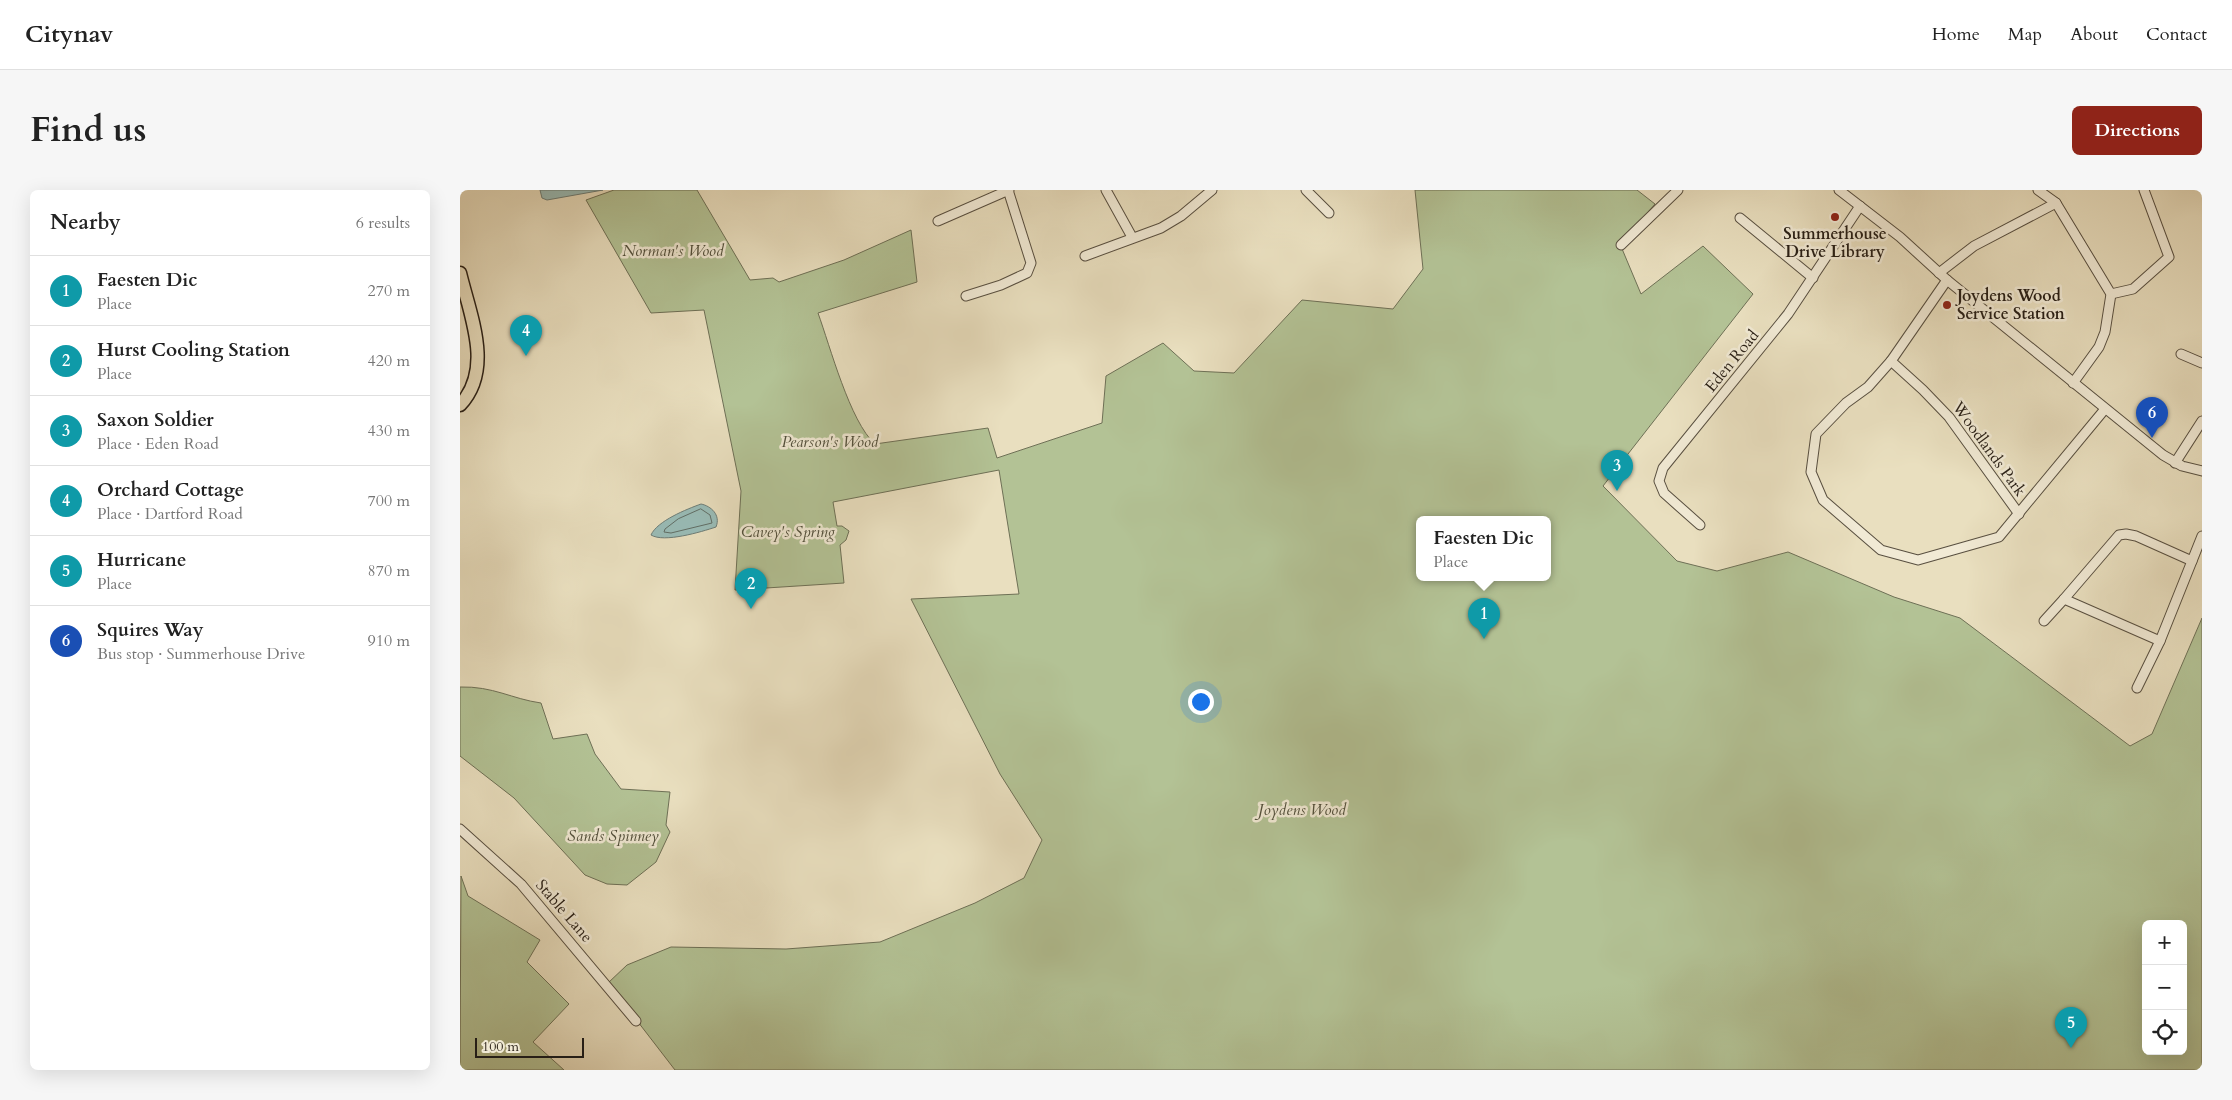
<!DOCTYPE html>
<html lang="en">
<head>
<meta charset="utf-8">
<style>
	:root { --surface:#fff; --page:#f6f6f6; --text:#222; --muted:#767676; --line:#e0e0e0; --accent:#8f2418 }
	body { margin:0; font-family:Cardo,serif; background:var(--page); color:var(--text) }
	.controls { position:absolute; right:15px; bottom:15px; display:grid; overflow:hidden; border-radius:8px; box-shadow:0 5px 20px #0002 }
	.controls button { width:45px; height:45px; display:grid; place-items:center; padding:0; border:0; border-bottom:1px solid var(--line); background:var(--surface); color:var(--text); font:25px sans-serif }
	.scale { position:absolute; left:15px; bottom:12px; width:109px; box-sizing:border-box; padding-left:5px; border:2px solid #281f16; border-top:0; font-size:14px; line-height:18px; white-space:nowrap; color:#281f16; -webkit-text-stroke:4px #f1ead5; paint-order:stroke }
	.you { position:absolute; left:740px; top:511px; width:18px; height:18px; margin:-12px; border:4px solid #fff; border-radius:50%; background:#1a73e8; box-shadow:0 0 0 8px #1a73e833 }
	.badge { display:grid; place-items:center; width:32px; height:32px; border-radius:50%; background:var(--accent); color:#fff; font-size:16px; font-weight:700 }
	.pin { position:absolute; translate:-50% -41px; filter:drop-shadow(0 1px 2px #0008) }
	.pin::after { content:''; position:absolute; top:26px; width:18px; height:15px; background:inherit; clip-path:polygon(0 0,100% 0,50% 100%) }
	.popup { position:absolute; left:956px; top:326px; width:135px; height:65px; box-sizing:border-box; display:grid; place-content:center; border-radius:8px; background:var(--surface); filter:drop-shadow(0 1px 4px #0005); font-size:16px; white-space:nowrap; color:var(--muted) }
	.popup b { font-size:19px; color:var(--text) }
	.popup::after { content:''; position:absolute; left:50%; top:100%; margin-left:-10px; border:10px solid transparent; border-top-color:var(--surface) }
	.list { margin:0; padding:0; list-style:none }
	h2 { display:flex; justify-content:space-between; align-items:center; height:65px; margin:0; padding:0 20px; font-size:21px }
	h2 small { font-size:16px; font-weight:400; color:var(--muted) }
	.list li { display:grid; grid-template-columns:32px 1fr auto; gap:15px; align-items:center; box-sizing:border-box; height:70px; padding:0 20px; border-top:1px solid var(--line) }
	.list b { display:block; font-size:19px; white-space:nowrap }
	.list p { margin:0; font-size:16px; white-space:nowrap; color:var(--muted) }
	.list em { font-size:16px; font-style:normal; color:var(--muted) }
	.icon { flex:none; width:28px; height:28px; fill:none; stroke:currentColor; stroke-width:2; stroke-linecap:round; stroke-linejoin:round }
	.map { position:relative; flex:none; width:1742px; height:880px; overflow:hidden; border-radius:8px }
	header { display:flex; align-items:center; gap:30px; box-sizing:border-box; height:70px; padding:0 25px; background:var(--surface); border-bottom:1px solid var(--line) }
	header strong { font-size:24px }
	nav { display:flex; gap:28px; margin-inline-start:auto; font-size:18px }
	.intro { display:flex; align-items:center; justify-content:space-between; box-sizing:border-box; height:120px; padding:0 30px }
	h1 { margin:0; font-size:35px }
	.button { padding:12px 22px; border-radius:8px; background:var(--accent); color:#fff; font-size:18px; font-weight:700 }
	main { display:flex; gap:30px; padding:0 30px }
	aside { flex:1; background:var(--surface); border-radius:8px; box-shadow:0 5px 20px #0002 }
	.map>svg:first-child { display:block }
	.green { fill:#b3c295; stroke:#6e7056; fill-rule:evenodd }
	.water { fill:#99bcb7; stroke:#6c7d77 }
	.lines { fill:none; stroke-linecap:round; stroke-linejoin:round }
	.shore { stroke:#606e66; stroke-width:1 }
	.street-casing { stroke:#584f40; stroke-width:11 }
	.primary-casing { stroke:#281f16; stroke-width:15 }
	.street { stroke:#f1ead5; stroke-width:9 }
	.primary { stroke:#e9dfbf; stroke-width:12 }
	.poi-dot { fill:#8f2418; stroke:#f1ead5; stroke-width:2 }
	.labels { text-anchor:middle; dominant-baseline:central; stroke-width:5; stroke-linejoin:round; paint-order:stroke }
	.poi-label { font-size:16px; font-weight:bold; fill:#281f16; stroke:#f1ead5 }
	.park-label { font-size:16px; font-style:italic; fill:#52503c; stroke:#f1ead5 }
	.street-label { font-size:16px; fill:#281f16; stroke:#f1ead5 }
</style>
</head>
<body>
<header>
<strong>Citynav</strong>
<nav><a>Home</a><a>Map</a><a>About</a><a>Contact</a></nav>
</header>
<div class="intro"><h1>Find us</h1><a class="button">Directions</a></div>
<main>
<aside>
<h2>Nearby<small>6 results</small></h2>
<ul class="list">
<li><span class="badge" style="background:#0f9aa8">1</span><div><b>Faesten Dic</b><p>Place</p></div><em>270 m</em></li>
<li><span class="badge" style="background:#0f9aa8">2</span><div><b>Hurst Cooling Station</b><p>Place</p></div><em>420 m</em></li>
<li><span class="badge" style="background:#0f9aa8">3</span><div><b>Saxon Soldier</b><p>Place · Eden Road</p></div><em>430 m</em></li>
<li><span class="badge" style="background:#0f9aa8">4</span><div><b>Orchard Cottage</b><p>Place · Dartford Road</p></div><em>700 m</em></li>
<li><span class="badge" style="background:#0f9aa8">5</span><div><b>Hurricane</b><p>Place</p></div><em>870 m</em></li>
<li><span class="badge" style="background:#1a4fb4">6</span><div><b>Squires Way</b><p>Bus stop · Summerhouse Drive</p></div><em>910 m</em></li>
</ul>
</aside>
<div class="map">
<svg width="1742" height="880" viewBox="0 0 1742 880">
	<rect width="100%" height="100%" fill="#e9dfbf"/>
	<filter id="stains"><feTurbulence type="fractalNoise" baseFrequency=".004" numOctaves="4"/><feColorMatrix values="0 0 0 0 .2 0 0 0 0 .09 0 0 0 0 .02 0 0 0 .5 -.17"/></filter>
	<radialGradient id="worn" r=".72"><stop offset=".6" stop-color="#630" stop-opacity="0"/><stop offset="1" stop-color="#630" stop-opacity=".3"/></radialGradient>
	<!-- green -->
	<g class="green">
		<path d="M154 0H237L290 90 313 88 319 92 384 70 451 40 457 92 358 123C370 156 390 232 415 254L528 238 537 268 642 233 646 186 703 153 734 181 774 183 842 110 933 119 963 79 955 0H1177L1195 14 1160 54 1181 104 1243 56 1293 104 1143 296 1217 371 1257 381 1328 362 1434 407 1500 428 1670 556 1692 544 1742 428V880H215L148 793 167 775 211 757 326 759 420 752 515 713 564 688 582 650 540 584 451 409 559 404 539 280 373 312 377 336H382L389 341 386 350 380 355 384 393 275 400 281 301 244 120 191 123 126 10ZM960 330H1088V388H960ZM1686 734H1723V861H1686Z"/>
		<path d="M0 497C33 496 52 509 81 513L93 549 127 544 135 564 161 599 210 602 206 635 210 642 196 672 167 695 147 694 125 685 54 608 0 566Z"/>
		<path d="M1 686 8 706 80 750 67 772 109 814 73 852 104 880H0Z"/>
	</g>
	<!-- water -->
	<g class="water">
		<path d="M80 0H143L87 10 82 8Z"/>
		<path d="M241 314C251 316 261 325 256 337 241 342 204 353 191 345 197 331 227 319 241 314Z"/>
	</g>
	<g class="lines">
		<!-- shore -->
		<path class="shore" d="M241 319 250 325 252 333 211 343 204 342 205 339 218 329Z"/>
		<!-- street casing -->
		<g class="street-casing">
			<g id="street">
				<path d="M646 0 672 47"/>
				<path d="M846 0 869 23"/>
				<path d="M1379 0 1440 47 1487 90 1703 265 1722 276 1742 281"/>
				<path d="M1578 0 1596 13 1651 104 1645 142 1639 157 1613 193"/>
				<path d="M1280 28 1353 88"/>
				<path d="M478 31 549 0"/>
				<path d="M1161 55 1218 0"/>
				<path d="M625 66 701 38 721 26 752 0"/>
				<path d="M1479 83 1514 56 1596 13"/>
				<path d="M1487 90 1431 171 1463 200 1489 227 1559 324"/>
				<path d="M1651 104 1673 99 1709 67 1684 0"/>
				<path d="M506 106 541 95 567 83 571 73 548 0"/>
				<path d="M1721 164 1742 173"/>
				<path d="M1431 171 1408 197 1386 213 1356 244 1351 282 1363 310 1421 360 1458 370 1539 347 1645 219"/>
				<path d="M1715 273 1742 231"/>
				<path d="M1240 335 1204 303 1199 291 1203 278 1328 124 1400 16"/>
				<path d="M1584 431 1604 409"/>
				<path d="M1700 451 1604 409 1659 345 1666 344 1676 346 1732 371 1742 346"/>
				<path d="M1677 498 1700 451 1732 371"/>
				<path d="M0 639 61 694 176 831"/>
			</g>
		</g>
		<!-- primary casing -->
		<g class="primary-casing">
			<path id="primary" d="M0 83C10 125 34 179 0 215"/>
		</g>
		<!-- street -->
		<use href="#street" class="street"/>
		<!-- primary -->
		<use href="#primary" class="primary"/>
	</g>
	<!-- markers -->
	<g class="poi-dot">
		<circle cx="1375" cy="27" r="5"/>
		<circle cx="1487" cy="115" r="5"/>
	</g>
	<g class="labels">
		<!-- poi labels -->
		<g class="poi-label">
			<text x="1375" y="44">Summerhouse<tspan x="1375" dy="18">Drive Library</tspan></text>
			<text x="1497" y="106" text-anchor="start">Joydens Wood<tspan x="1497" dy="18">Service Station</tspan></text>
		</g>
		<!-- park labels -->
		<g class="park-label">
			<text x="213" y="61">Norman's Wood</text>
			<text x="370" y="252">Pearson's Wood</text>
			<text x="328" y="342">Cavey's Spring</text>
			<text x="842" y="620">Joydens Wood</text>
			<text x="153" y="646">Sands Spinney</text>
		</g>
		<!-- street labels -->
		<g class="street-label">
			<text transform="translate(1272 171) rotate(-51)">Eden Road</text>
			<text transform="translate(1529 259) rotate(54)">Woodlands Park</text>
			<text transform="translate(104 721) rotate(49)">Stable Lane</text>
		</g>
	</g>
	<rect width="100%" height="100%" filter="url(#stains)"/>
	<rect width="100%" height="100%" fill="url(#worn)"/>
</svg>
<div class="controls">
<button>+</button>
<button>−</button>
<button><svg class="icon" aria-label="locate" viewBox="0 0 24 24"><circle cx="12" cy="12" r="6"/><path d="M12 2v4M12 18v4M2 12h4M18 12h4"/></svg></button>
</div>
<div class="scale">100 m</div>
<div class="you"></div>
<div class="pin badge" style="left:1024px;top:449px;background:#0f9aa8">1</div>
<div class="popup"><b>Faesten Dic</b>Place</div>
<div class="pin badge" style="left:291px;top:419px;background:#0f9aa8">2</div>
<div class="pin badge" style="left:1157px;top:301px;background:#0f9aa8">3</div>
<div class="pin badge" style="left:66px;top:166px;background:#0f9aa8">4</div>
<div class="pin badge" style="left:1611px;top:858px;background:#0f9aa8">5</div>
<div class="pin badge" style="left:1692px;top:248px;background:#1a4fb4">6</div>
</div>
</main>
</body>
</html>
